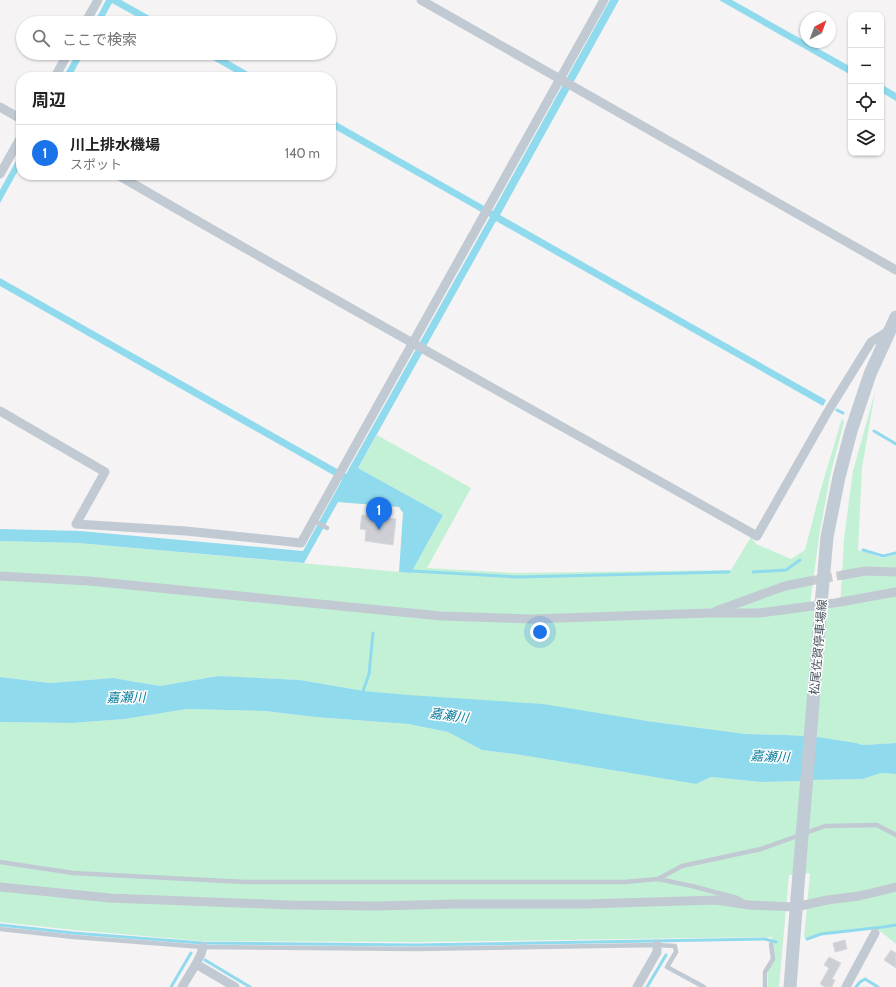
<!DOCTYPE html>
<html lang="ja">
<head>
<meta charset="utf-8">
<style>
	:root { --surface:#fff; --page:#f2f2f2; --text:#222; --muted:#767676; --line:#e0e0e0; --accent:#1a73e8 }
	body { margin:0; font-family:Cabin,"Noto Sans JP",sans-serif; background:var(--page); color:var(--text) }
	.controls { position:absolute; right:12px; top:12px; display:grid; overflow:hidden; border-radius:8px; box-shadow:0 1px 3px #0004 }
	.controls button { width:36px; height:36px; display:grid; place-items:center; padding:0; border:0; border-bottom:1px solid var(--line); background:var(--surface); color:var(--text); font:20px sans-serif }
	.compass { position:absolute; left:800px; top:12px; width:36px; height:36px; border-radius:50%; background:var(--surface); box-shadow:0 1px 3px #0004; rotate:41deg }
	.you { position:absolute; left:540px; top:632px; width:14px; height:14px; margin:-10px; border:3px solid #fff; border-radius:50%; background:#1a73e8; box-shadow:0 0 0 6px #1a73e833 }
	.badge { display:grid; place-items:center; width:26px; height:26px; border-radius:50%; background:var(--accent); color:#fff; font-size:13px; font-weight:700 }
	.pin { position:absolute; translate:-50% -33px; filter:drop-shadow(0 1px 2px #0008) }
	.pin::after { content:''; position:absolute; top:21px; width:14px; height:12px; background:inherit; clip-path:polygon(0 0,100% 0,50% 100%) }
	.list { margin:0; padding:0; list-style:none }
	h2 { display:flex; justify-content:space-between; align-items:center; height:52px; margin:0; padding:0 16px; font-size:17px }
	h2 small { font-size:13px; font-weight:400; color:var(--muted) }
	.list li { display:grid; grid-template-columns:26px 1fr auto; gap:12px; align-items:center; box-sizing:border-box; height:56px; padding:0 16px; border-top:1px solid var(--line) }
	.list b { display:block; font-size:15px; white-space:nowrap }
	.list p { margin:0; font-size:13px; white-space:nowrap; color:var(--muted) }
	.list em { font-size:13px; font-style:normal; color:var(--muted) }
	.icon { flex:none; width:22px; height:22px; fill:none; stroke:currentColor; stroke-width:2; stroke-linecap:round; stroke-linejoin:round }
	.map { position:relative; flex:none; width:896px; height:987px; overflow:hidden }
	.search { position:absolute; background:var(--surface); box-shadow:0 1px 3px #0004; left:16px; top:16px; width:320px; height:44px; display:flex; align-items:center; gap:10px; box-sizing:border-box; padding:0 14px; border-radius:22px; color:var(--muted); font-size:15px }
	.panel { position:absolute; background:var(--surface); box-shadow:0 1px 3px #0004; left:16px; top:72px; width:320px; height:108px; border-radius:16px }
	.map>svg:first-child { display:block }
	.green { fill:#c3f1d5 }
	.water { fill:#90daee }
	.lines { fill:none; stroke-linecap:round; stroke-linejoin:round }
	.stream { stroke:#90daee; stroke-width:3 }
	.building { fill:#cdcfd5; stroke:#d7d9de }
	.minor-tunnel { stroke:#caccce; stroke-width:9; stroke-dasharray:9 4.5; stroke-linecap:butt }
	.service { stroke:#c1cad2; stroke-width:4.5 }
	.minor { stroke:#c1cad2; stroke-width:9 }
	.secondary { stroke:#c1cbd6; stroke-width:13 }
	.secondary-bridge { stroke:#c1cbd6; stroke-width:13 }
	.labels { text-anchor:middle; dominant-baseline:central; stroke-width:3; stroke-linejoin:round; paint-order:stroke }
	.street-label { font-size:12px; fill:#4a5661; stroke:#fff }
	.water-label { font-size:13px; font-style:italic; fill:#0c7c9b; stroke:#fff }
</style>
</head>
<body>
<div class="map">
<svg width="896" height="987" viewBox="0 0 896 987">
	<rect width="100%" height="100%" fill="#f5f3f3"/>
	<!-- green -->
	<g class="green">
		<path d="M875 392 862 468 858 550 882 558 896 555V743L863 745 856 743 787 735 746 734 647 721 364 691 299 680 218 676 160 686 113 678 50 683 0 677V541L78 543 411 573 443 515 358 468 377 435 471 488 427 568 515 573 731 570 751 537 756 544 791 559 805 550 820 492 842 418 844 422 830 476 819 537 809 611 840 607 844 539 853 471Z"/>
		<path d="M187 709 265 711 315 717 408 724 448 732 482 750 515 754 696 784 711 777 761 782 803 781 813 780 863 779 881 773 896 774V944L875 927 823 933 804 938 810 873 789 875 779 987H768V971L774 960 772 937 418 942 202 941 74 930 0 922V722L72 723 125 719Z"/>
	</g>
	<!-- water -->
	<g class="water">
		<path d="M106 0H121L162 23H148L112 3 101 23H94Z"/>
		<path d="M610 0H619L500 215 826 400 823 406 496 221 358 468 443 515 411 573 399 572 403 513 399 507 338 502 304 563 78 543 0 541V529L80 531 303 551 342 480 0 286V278L346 474 490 217 331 127V119L493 211Z"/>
		<path d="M719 0H732L851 67V75Z"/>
		<path d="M77 53H84L71 77H63Z"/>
		<path d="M201 53H215L257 77H243Z"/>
		<path d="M881 84 896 93V101L881 92Z"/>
		<path d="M21 152V165L0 203V190Z"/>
		<path d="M218 676 300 680 364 691 408 695 543 704 647 721 746 734 787 735 817 737 856 743 863 745 896 743V774L881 773 863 779 813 780 803 781 761 782 711 777 696 784 515 754 482 750 448 732 408 724 315 717 265 711 187 709 125 719 72 723 0 722V677L50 683 113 678 160 686Z"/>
	</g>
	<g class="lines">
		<!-- stream -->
		<g class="stream">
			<path d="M837 410 843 413"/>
			<path d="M874 431 896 444"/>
			<path d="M863 550 883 556 896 553"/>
			<path d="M412 571 518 577 729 572"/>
			<path d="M753 572 786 570 800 560"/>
			<path d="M362 694 369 674 373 633"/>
			<path d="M0 925 73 933 202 943 417 945 765 939 776 942"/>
			<path d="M807 939 821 934 883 927 896 925"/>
			<path d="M205 960 250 987"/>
			<path d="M171 987 191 953"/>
			<path d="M647 987 666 955"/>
			<path d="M856 987 860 982 865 979 878 987"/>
		</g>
	</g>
	<!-- building -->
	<g class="building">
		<path d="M362 515 396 519 393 545 365 541 366 530 360 529Z"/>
		<path d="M845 940 847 949 835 952 833 943Z"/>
		<path d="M891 950 896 953V968L884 960Z"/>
		<path d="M829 957 841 963 832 979 835 980 832 987H825L820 984 829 968 824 965Z"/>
	</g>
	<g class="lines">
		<!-- minor-tunnel -->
		<path class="minor-tunnel" d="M810 581 843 575"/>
		<!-- service -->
		<g class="service">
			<path d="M313 520 327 528"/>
			<path d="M0 862 73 873 245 882H624L658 879 692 886 737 898 742 901"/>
			<path d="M658 879 682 866 761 849 825 826 877 825 896 835"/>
			<path d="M0 929 74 937 203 947 416 949 657 945 675 946 676 952 667 967 704 987"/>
			<path d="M765 987V972L773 959 771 944"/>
		</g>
		<!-- minor -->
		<g class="minor">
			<path d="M421 0 896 270"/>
			<path d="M85 23 98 0"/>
			<path d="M55 77 68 53"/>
			<path d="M0 107 21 119"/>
			<path d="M0 174 21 137"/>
			<path d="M118 175C329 298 544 416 757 536L827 413 871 342 890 330"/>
			<path d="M0 411 105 472 76 524 186 531 301 543 604 0"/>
			<path d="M843 575 865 571 896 572"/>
			<path d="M0 576 89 581 441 616 530 619 710 613H759L835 603 896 592"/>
			<path d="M716 611 785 586 810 581"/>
			<path d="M0 887 110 898 290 905 377 906 454 904H586L716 900 749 905 796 907 827 900 859 896 896 887"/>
			<path d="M196 964 201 954 203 947"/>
			<path d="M182 987 196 964 235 987"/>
			<path d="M637 987 657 952V945"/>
			<path d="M846 987 875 933"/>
		</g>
		<!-- secondary -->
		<g class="secondary">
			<path d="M821 605 827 537 839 477 851 431 870 374 896 317"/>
			<path d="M790 987 797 898"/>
		</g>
		<!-- secondary-bridge -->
		<path class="secondary-bridge" d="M797 898 821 605"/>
	</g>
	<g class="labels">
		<!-- street labels -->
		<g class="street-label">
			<text transform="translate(818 647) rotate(-85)">松尾佐賀停車場線</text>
		</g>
		<!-- water labels -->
		<g class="water-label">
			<text transform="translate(126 697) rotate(-1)">嘉瀬川</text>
			<text transform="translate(449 715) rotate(8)">嘉瀬川</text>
			<text transform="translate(770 756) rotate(3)">嘉瀬川</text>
		</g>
	</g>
</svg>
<div class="controls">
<button>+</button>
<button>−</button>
<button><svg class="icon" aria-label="locate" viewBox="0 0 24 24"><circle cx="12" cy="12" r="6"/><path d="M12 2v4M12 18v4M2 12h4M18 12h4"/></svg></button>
<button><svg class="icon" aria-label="layers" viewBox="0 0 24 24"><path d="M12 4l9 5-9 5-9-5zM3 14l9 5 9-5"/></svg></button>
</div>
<svg class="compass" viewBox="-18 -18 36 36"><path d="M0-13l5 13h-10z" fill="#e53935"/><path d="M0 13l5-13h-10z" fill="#767676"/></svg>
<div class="you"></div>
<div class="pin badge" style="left:379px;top:530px">1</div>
<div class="search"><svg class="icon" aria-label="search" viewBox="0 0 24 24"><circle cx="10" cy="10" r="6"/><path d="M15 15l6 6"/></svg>ここで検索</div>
<section class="panel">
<h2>周辺<small></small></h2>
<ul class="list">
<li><span class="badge">1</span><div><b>川上排水機場</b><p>スポット</p></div><em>140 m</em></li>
</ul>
</section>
</div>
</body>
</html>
